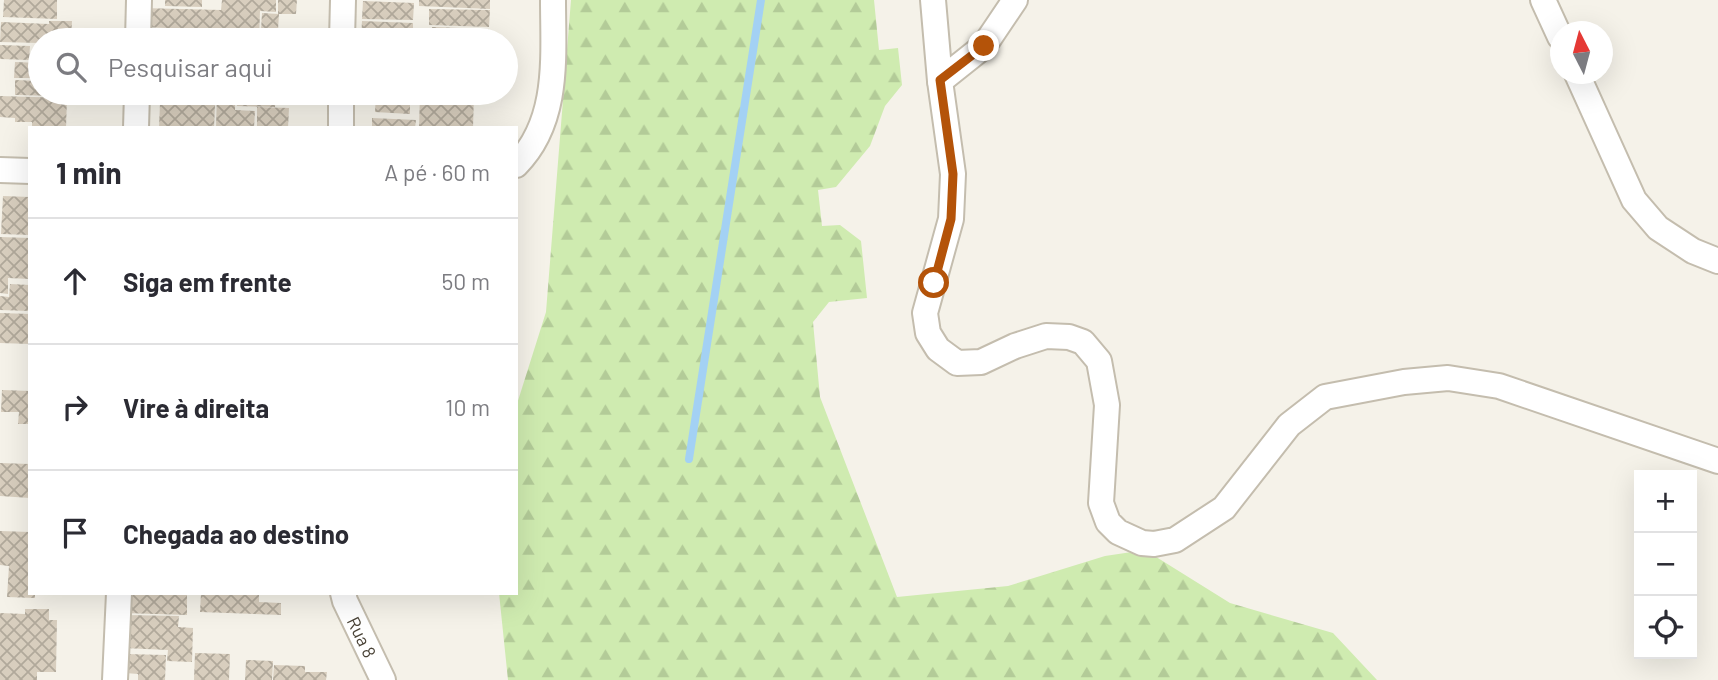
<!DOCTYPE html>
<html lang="pt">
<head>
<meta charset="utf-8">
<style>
	:root { --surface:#fff; --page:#f7f7f7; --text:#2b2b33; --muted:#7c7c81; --line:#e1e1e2 }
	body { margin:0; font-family:Barlow,sans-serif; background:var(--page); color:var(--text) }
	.controls { position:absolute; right:21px; bottom:21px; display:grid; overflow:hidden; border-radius:0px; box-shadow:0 7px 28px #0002 }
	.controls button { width:63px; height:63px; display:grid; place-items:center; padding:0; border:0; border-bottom:2px solid var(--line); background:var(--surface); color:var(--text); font:35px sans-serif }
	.compass { position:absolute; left:1550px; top:21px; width:63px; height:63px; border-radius:50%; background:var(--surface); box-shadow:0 7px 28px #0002; rotate:354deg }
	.stop { position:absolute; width:21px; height:21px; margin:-16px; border:5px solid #b45309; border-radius:50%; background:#fff }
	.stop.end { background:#b45309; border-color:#fff; box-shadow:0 2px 7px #0008 }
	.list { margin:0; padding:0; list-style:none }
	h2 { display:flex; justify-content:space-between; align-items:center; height:91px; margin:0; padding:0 28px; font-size:30px }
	h2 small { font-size:23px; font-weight:400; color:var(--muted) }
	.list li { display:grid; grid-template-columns:46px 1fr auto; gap:21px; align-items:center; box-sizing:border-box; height:126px; padding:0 28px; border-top:2px solid var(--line) }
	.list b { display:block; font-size:26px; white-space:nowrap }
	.list em { font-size:23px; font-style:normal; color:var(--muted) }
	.icon { flex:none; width:38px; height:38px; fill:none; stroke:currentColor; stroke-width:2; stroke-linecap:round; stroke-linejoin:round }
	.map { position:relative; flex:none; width:1718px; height:680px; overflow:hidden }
	.search { position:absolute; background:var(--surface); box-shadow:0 7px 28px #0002; left:28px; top:28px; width:490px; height:77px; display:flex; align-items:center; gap:18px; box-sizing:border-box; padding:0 24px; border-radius:38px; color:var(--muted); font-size:26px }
	.panel { position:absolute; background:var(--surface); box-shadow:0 7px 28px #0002; left:28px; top:126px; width:490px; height:469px; border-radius:0px }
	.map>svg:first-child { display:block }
	.forest { fill:url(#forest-firs) }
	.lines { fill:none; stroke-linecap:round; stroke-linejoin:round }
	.stream { stroke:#a3d1f4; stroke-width:8 }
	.building { fill:url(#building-cross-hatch) }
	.minor-casing { stroke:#c4bdae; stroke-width:28 }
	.minor { stroke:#fff; stroke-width:24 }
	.route { stroke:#b45309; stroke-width:9 }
	.labels { text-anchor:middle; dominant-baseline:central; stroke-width:7; stroke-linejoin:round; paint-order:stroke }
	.street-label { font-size:18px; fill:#4a4337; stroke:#fff }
</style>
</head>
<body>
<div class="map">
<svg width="1718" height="680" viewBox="0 0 1718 680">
	<defs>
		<pattern id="forest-firs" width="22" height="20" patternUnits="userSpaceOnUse" patternTransform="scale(1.75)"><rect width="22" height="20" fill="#cfebb0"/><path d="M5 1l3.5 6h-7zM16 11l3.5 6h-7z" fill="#b3cb98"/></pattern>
		<pattern id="building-cross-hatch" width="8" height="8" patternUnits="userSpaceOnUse" patternTransform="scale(1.75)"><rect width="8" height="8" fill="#d8cebe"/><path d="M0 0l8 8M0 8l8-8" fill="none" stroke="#b1a99b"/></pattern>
	</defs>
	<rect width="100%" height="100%" fill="#f5f2e9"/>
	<!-- forest -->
	<path class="forest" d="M571 0H874L879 50 898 48 902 85 885 106 870 146 836 187 818 190 822 226 840 225 861 241 867 298 829 302 813 322 820 397 897 597 1008 586 1105 556 1145 550 1230 603 1333 633 1377 680H508L499 593H516V407L546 312Z"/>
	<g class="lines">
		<!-- stream -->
		<path class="stream" d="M689 459 761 0"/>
	</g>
	<!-- building -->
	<g class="building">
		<path d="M4 0H57V19L3 17Z"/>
		<path d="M165 0H202V7L165 6Z"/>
		<path d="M222 0H276V12L260 11 259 40H218L219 30 141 27 142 8 221 10Z"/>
		<path d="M278 0H297L296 14H278Z"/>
		<path d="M419 0H490V9L419 6Z"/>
		<path d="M363 1 414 3 413 20 362 19Z"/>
		<path d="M429 9 490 10 489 27 429 25Z"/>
		<path d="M262 13 279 14 278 30H261Z"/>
		<path d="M49 21H72L71 40H40V43L0 42 1 22 49 24Z"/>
		<path d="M362 21 413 23V40L361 39Z"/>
		<path d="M432 27 489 29V40H432Z"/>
		<path d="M0 45 30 46 29 60 0 59Z"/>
		<path d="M15 62 40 63V78H14Z"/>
		<path d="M15 80 40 81V93H60L59 96 15 95Z"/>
		<path d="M217 93H235V110L255 111 254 128H216Z"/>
		<path d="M237 93H276L275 107 237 106Z"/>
		<path d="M376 93H410V114L375 112Z"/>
		<path d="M420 93H474L473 128H419Z"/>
		<path d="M0 96 67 98 66 128H32V122H15V118L0 117Z"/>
		<path d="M160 103 215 105 214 128H159Z"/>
		<path d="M257 107 289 108 288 128H257Z"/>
		<path d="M372 118 416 120 415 128H372Z"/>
		<path d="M3 196 30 197V235L1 234Z"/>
		<path d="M0 237 30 238V279L8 278V294L0 293Z"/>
		<path d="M10 284 30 285V311L0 310V296L9 297Z"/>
		<path d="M0 313 30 314V344L0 343Z"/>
		<path d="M2 390 30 391V424H18L19 412H1Z"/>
		<path d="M0 463 30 464V498L0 496Z"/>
		<path d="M0 531 30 532V593H35V598L7 597 9 566 0 565Z"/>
		<path d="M124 593H187V615L124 613Z"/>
		<path d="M201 593H259V602L281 603V615L200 612Z"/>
		<path d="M25 609H49V620H57L56 672H37V680H0V613L25 614Z"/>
		<path d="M124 615 179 616 178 627 193 628 192 662 167 661 168 650 123 648Z"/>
		<path d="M195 653 230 654 229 680H194Z"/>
		<path d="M125 654 166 655 165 680H138V674L125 673Z"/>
		<path d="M246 660 273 661 272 680H245Z"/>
		<path d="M274 665 305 666V672H327L326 680H273Z"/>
	</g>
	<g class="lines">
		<!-- minor casing -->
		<g class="minor-casing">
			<g id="minor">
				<path d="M933 0 940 81 953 174 951 219 925 313 928 333 938 349 957 363 981 362 1015 346 1046 336 1069 337 1083 342 1099 361 1107 405 1101 503 1108 522 1118 532 1142 543 1154 544 1175 540 1224 508 1289 425 1325 397 1404 382 1448 378 1499 386 1718 461"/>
				<path d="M1543 0 1560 37"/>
				<path d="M138 40 139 0"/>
				<path d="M342 40 343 0"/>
				<path d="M1577 74 1634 200 1658 228 1693 251 1718 261"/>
				<path d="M940 81 984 46 1015 0"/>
				<path d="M136 128 137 93"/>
				<path d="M341 128V93"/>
				<path d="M516 165C560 121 553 56 553 0"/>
				<path d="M0 170 30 171"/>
				<path d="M343 593 345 601 383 680"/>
				<path d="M115 680 119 593"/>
			</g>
		</g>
		<!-- minor -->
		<use href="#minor" class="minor"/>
	</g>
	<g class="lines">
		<!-- route -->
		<path class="route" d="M934 283 951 219 953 174 940 80 984 46"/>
	</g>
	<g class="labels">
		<!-- street labels -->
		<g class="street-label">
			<text transform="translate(362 637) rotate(64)">Rua 8</text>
		</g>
	</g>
</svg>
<div class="controls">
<button>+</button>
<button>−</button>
<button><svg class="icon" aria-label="locate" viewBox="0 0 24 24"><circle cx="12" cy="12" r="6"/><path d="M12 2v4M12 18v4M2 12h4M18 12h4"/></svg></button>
</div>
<svg class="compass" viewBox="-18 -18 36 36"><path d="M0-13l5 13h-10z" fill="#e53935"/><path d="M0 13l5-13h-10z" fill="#7c7c81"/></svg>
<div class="stop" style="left:934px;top:283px"></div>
<div class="stop end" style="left:984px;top:46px"></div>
<div class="search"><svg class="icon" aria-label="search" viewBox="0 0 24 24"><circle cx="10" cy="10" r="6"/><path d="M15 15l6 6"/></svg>Pesquisar aqui</div>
<section class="panel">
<h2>1 min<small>A pé · 60 m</small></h2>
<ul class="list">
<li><svg class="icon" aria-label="ahead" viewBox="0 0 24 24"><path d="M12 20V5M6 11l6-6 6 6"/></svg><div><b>Siga em frente</b></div><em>50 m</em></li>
<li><svg class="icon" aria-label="right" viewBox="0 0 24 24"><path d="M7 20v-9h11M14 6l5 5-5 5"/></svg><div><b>Vire à direita</b></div><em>10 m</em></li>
<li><svg class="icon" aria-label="arrive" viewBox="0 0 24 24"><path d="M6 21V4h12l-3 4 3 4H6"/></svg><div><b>Chegada ao destino</b></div></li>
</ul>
</section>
</div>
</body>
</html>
